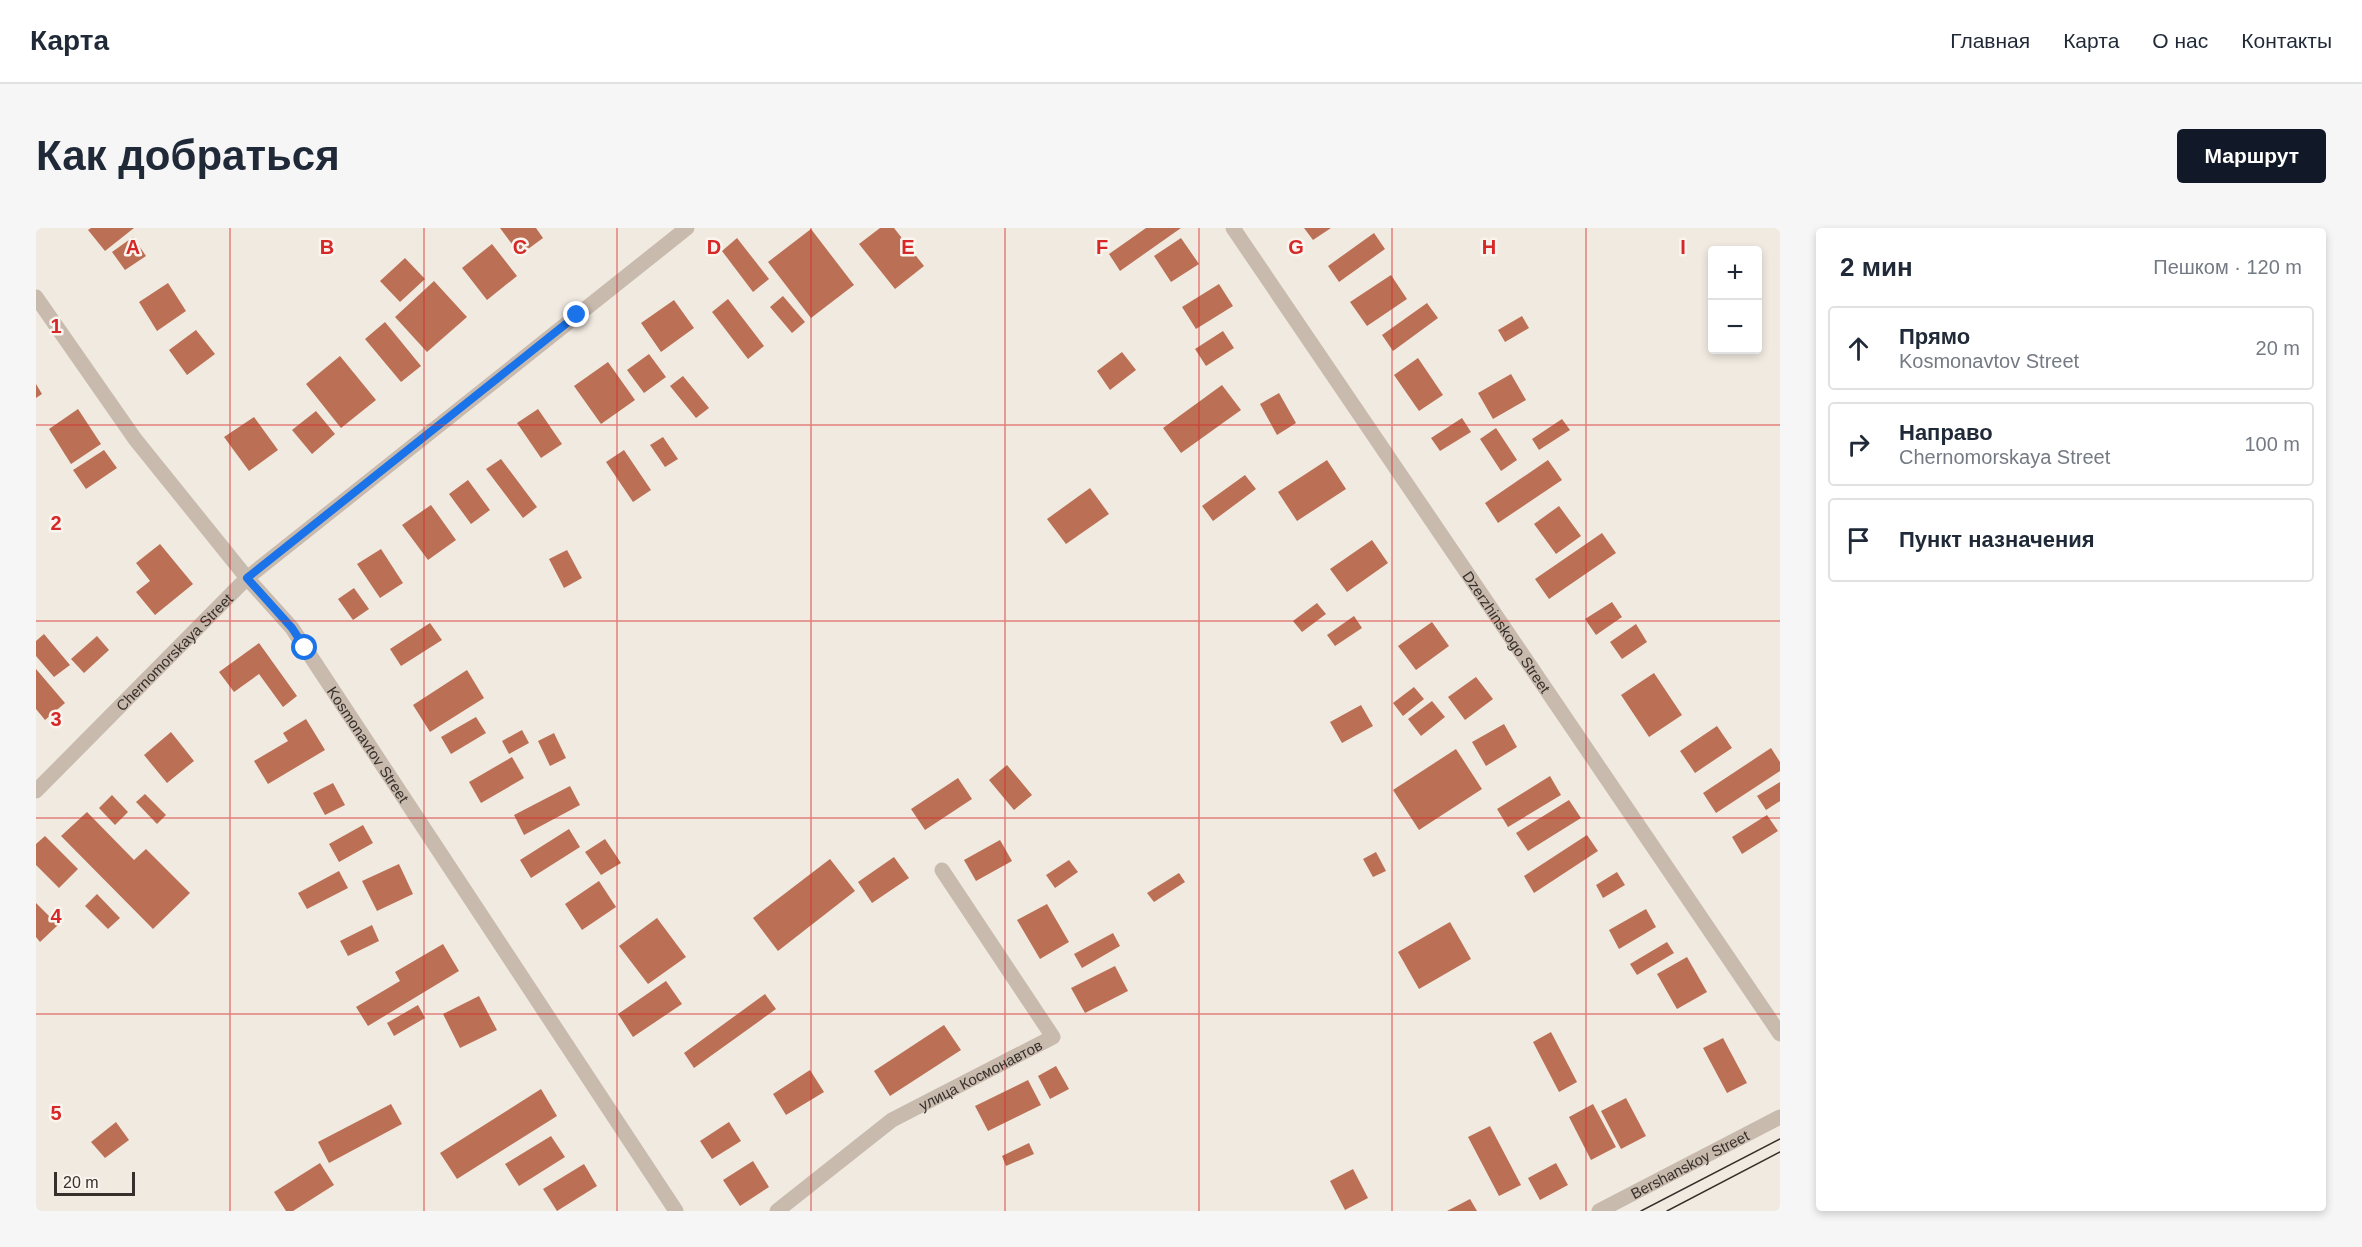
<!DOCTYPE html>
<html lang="ru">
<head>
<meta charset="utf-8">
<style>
	:root { --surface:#fff; --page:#f6f6f7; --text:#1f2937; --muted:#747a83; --line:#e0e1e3; --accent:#111827 }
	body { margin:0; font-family:Arial,sans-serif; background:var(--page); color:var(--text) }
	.controls { position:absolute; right:18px; top:18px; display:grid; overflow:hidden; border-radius:6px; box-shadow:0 3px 9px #0003 }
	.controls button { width:54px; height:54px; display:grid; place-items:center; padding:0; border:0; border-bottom:2px solid var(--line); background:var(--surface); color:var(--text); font:30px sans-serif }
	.scale { position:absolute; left:18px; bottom:15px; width:81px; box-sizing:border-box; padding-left:6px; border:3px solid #372f2b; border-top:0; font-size:16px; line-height:21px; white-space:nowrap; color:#372f2b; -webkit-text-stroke:4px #f9f4ed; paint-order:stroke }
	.stop { position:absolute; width:18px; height:18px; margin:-14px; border:4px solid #1a73e8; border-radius:50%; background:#fff }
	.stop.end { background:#1a73e8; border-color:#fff; box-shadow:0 2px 6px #0008 }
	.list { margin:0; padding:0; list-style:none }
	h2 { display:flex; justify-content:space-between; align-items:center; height:78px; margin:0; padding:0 24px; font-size:26px }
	h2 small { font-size:20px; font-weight:400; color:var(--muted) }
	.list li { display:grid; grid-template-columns:39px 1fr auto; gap:18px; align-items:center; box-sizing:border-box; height:84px; margin:0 12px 12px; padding:0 12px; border:2px solid var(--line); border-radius:6px }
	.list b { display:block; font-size:22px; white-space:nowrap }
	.list p { margin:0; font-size:20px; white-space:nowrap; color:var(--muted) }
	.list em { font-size:20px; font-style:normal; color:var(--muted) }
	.icon { flex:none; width:33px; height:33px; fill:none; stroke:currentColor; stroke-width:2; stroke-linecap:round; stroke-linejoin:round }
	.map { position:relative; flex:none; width:1744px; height:983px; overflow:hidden; border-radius:6px }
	header { display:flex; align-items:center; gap:36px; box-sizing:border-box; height:84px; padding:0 30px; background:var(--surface); border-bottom:2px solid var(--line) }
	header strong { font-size:28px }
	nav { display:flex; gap:33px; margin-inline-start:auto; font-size:21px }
	.intro { display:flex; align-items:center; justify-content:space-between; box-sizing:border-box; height:144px; padding:0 36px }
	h1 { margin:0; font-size:42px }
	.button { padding:15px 27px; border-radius:6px; background:var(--accent); color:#fff; font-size:21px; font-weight:700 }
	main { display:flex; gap:36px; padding:0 36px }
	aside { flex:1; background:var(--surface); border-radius:6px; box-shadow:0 3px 9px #0003 }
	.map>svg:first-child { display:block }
	.building { fill:#bb7055 }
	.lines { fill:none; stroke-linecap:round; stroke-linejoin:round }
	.minor { stroke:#c8baad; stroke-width:15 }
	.tram { stroke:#372f2b; stroke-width:1.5 }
	.route { stroke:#1a73e8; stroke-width:8 }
	.grid { fill:none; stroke:#d62828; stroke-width:1.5; stroke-opacity:0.55 }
	.labels { text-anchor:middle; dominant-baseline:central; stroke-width:5; stroke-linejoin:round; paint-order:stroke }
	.street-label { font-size:15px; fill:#372f2b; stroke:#f9f4ed }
	.grid-label { font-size:20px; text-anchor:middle; font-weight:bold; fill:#d62828; stroke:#f9f4ed; stroke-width:5; stroke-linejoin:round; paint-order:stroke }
</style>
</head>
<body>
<header>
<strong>Карта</strong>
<nav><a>Главная</a><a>Карта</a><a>О нас</a><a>Контакты</a></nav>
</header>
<div class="intro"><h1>Как добраться</h1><a class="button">Маршрут</a></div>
<main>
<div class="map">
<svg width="1744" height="983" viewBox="0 0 1744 983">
	<rect width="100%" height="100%" fill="#f1eae1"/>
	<!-- building -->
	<g class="building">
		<path d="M55 0H98L69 23 52 2Z"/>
		<path d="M464 0H500L507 10 484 27Z"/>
		<path d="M844 0H858L888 38 859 61 823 16Z"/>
		<path d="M1110 0H1145L1084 43 1073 26Z"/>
		<path d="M1268 0H1295L1277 12Z"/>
		<path d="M775 1 818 57 775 90 732 34Z"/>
		<path d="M1338 5 1349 21 1303 54 1292 38Z"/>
		<path d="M97 9 110 28 89 42 76 24Z"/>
		<path d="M701 10 733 51 717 64 686 23Z"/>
		<path d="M1145 10 1163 36 1135 54 1118 28Z"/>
		<path d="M456 16 481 48 451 72 426 40Z"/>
		<path d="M369 30 389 51 364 74 344 53Z"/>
		<path d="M1355 47 1371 71 1331 98 1314 74Z"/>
		<path d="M398 53 431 89 391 124 359 89Z"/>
		<path d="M132 55 150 83 121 103 103 74Z"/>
		<path d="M1183 56 1197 78 1160 101 1146 79Z"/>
		<path d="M747 68 769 94 756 105 734 79Z"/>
		<path d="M692 71 728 118 712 131 676 84Z"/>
		<path d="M638 72 658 100 625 124 605 95Z"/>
		<path d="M1391 75 1402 90 1357 123 1346 107Z"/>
		<path d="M1486 88 1493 100 1469 114 1462 102Z"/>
		<path d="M349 94 385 138 365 154 329 111Z"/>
		<path d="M160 102 179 126 151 147 133 122Z"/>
		<path d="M1187 103 1198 120 1170 138 1159 121Z"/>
		<path d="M1086 124 1100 142 1074 162 1061 143Z"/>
		<path d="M613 126 630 149 608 165 591 142Z"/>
		<path d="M304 128 340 172 305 200 270 156Z"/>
		<path d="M1382 130 1407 167 1383 183 1358 147Z"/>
		<path d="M572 134 599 172 565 196 538 158Z"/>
		<path d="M1475 146 1490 172 1457 191 1442 165Z"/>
		<path d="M647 148 673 180 660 190 634 158Z"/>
		<path d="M0 156 6 166 0 170Z"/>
		<path d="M1186 157 1205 182 1145 225 1127 200Z"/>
		<path d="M1243 165 1260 195 1241 207 1224 176Z"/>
		<path d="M42 181 65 216 35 236 13 201Z"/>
		<path d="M502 181 526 216 505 230 481 195Z"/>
		<path d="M280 183 299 206 276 226 256 202Z"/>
		<path d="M218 189 242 222 213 243 188 209Z"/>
		<path d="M1426 190 1435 204 1404 223 1395 210Z"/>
		<path d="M1526 191 1534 202 1503 222 1496 211Z"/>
		<path d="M1460 200 1481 232 1465 243 1444 211Z"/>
		<path d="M627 209 642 231 629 239 614 217Z"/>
		<path d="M68 222 81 240 50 261 37 242Z"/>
		<path d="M588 222 615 262 597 274 570 234Z"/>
		<path d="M465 231 501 279 487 290 450 241Z"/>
		<path d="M1291 232 1310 261 1261 293 1242 264Z"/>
		<path d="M1512 232 1526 252 1462 295 1449 275Z"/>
		<path d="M1209 247 1220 261 1177 293 1166 278Z"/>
		<path d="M432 252 454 282 435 296 413 266Z"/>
		<path d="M1054 260 1073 286 1030 316 1011 291Z"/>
		<path d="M395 277 420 312 392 332 366 297Z"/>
		<path d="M1523 278 1545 308 1520 326 1498 296Z"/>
		<path d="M1566 305 1580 325 1513 371 1499 351Z"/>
		<path d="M1336 312 1352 335 1311 364 1294 341Z"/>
		<path d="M124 316 157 356 119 387 100 364 114 353 100 335Z"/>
		<path d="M345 321 367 355 344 370 321 336Z"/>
		<path d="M531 322 546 350 528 360 513 331Z"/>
		<path d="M318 360 333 381 317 392 302 371Z"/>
		<path d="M1576 374 1586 389 1560 407 1549 391Z"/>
		<path d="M1281 375 1290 386 1266 404 1257 393Z"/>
		<path d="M1318 388 1326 400 1299 418 1291 407Z"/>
		<path d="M1396 394 1413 418 1380 442 1362 418Z"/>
		<path d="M394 395 406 412 365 438 354 421Z"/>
		<path d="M1600 396 1611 414 1586 431 1574 414Z"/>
		<path d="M8 406 34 437 18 449 0 428V413Z"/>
		<path d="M61 408 73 422 48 445 35 431Z"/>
		<path d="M223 415 261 468 247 479 223 446 198 464 183 444Z"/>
		<path d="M0 441 29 475 9 492 0 481Z"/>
		<path d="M431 442 448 470 394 504 377 477Z"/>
		<path d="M1618 445 1646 487 1613 509 1585 467Z"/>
		<path d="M1440 449 1457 471 1429 492 1412 469Z"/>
		<path d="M1378 459 1388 471 1367 488 1357 475Z"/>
		<path d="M1396 473 1409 489 1385 508 1372 491Z"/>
		<path d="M1325 477 1337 498 1306 515 1294 494Z"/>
		<path d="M440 489 450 505 415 526 405 509Z"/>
		<path d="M270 491 289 522 232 556 218 533 252 513 247 505Z"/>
		<path d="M1468 496 1481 519 1450 538 1436 514Z"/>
		<path d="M1681 498 1696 520 1659 545 1644 523Z"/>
		<path d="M486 502 493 515 473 526 466 513Z"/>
		<path d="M135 504 158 533 131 555 108 527Z"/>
		<path d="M518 505 530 530 514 538 502 513Z"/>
		<path d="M1735 520 1744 534V543L1680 585 1667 565Z"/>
		<path d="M1420 521 1446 561 1383 602 1357 562Z"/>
		<path d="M476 529 488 550 445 575 433 554Z"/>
		<path d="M971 537 996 567 978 582 953 552Z"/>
		<path d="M1514 548 1525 567 1472 599 1461 581Z"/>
		<path d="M922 550 936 571 889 602 875 581Z"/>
		<path d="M1744 554V573L1730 582 1721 568Z"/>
		<path d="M297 555 309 577 289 587 277 565Z"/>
		<path d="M534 558 544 577 488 607 478 587Z"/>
		<path d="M109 566 130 587 121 596 100 574Z"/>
		<path d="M76 567 92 584 79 597 63 580Z"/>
		<path d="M1533 572 1545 590 1492 623 1480 605Z"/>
		<path d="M51 584 98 632 110 621 154 665 117 701 25 608Z"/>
		<path d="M1731 587 1742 603 1706 626 1696 609Z"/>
		<path d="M327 597 337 615 303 634 293 616Z"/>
		<path d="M533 601 544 619 495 650 484 632Z"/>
		<path d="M1551 607 1562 623 1498 665 1488 648Z"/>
		<path d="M9 608 42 641 23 660 0 637V616Z"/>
		<path d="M569 611 585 635 565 647 549 624Z"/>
		<path d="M964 612 976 633 940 653 928 632Z"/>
		<path d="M1340 624 1350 643 1337 649 1327 631Z"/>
		<path d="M858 629 873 650 836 675 822 654Z"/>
		<path d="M794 631 819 663 742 723 717 690Z"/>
		<path d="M1033 632 1042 644 1019 660 1010 647Z"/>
		<path d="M363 636 377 666 341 683 326 653Z"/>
		<path d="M303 643 312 660 271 681 262 665Z"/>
		<path d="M1581 644 1589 657 1567 670 1560 657Z"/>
		<path d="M1143 645 1149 654 1118 674 1111 665Z"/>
		<path d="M563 653 580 679 546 702 529 676Z"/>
		<path d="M61 666 84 690 72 701 49 678Z"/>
		<path d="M0 675 22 697 4 714 0 709Z"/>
		<path d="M1011 676 1033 714 1004 731 981 692Z"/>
		<path d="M1610 681 1620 699 1583 721 1573 702Z"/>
		<path d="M621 690 650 729 612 756 583 718Z"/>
		<path d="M1414 694 1435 731 1383 761 1362 724Z"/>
		<path d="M336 697 343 713 312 728 304 713Z"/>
		<path d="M1077 705 1084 718 1046 740 1038 726Z"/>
		<path d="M1631 714 1638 725 1601 747 1594 736Z"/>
		<path d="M407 716 423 743 332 798 320 779 364 753 359 744Z"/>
		<path d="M1651 729 1671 764 1641 781 1621 746Z"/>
		<path d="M1079 738 1092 763 1049 785 1035 760Z"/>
		<path d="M630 753 646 776 597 809 582 786Z"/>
		<path d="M729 766 740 781 658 840 648 825Z"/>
		<path d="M443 768 461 802 424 820 407 786Z"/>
		<path d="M382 777 389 790 358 808 351 795Z"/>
		<path d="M908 797 925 822 854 868 838 843Z"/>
		<path d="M1515 804 1541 854 1523 864 1497 814Z"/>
		<path d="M1687 810 1711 855 1691 865 1667 820Z"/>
		<path d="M1020 838 1033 861 1014 871 1002 848Z"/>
		<path d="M774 842 788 864 750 887 737 866Z"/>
		<path d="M992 852 1005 877 952 903 939 878Z"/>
		<path d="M505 861 521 888 421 951 404 925Z"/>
		<path d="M1590 870 1610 908 1585 921 1565 883Z"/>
		<path d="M355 876 366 896 293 935 282 914Z"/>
		<path d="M1557 876 1580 919 1555 932 1533 889Z"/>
		<path d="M80 894 93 912 69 930 55 914Z"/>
		<path d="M693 894 705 913 676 931 664 913Z"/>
		<path d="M1454 898 1485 957 1463 968 1432 909Z"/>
		<path d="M515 908 529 929 483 958 469 936Z"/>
		<path d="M993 915 998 926 970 938 966 928Z"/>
		<path d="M717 933 733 959 704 978 687 952Z"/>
		<path d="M284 935 298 957 257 983H250L238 964Z"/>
		<path d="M1520 935 1532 957 1504 972 1492 950Z"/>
		<path d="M548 936 561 958 521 983 507 961Z"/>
		<path d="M1317 941 1332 970 1309 982 1294 953Z"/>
		<path d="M1434 971 1441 983H1411Z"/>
	</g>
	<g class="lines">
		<!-- minor -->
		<g class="minor">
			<path id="s1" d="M1197 0 1744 806"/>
			<path id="s2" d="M0 69 99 211 211 350 256 400 640 983"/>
			<path id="s3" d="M0 563 211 350 651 0"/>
			<path id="s4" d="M741 983 856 892 1017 809 906 642"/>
			<path id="s5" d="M1563 983 1744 889"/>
		</g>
		<!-- tram -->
		<g class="tram">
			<path d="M1605 983 1744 911"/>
			<path d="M1631 983 1744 924"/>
		</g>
	</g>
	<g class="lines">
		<!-- route -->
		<path class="route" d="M269 420 256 400 211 350 541 87"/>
	</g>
	<!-- grid -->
	<path class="grid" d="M194 0V983M388 0V983M581 0V983M775 0V983M969 0V983M1163 0V983M1356 0V983M1550 0V983M0 197H1744M0 393H1744M0 590H1744M0 786H1744"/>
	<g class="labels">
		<!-- street labels -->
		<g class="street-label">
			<text stroke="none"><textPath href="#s1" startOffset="488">Dzerzhinskogo Street</textPath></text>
			<text stroke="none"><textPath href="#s3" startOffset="196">Chernomorskaya Street</textPath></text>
			<text stroke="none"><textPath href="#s2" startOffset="558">Kosmonavtov Street</textPath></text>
			<text stroke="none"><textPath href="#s4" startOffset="246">улица Космонавтов</textPath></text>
			<text stroke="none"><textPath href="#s5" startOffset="102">Bershanskoy Street</textPath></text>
		</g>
	</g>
	<g class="grid-label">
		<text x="97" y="26">A</text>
		<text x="291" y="26">B</text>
		<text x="484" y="26">C</text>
		<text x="678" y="26">D</text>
		<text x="872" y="26">E</text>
		<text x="1066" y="26">F</text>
		<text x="1260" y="26">G</text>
		<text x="1453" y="26">H</text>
		<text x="1647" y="26">I</text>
		<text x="20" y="105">1</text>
		<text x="20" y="302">2</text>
		<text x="20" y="498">3</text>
		<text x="20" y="695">4</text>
		<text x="20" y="892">5</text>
	</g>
</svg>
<div class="controls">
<button>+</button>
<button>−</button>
</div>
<div class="scale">20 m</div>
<div class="stop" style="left:269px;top:420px"></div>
<div class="stop end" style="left:541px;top:87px"></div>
</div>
<aside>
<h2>2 мин<small>Пешком · 120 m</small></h2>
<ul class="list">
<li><svg class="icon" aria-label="ahead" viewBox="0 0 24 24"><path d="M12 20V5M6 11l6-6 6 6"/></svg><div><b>Прямо</b><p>Kosmonavtov Street</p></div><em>20 m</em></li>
<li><svg class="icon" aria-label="right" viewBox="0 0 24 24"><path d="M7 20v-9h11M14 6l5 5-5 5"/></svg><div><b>Направо</b><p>Chernomorskaya Street</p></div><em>100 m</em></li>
<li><svg class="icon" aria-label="arrive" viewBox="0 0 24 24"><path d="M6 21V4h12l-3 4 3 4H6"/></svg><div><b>Пункт назначения</b></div></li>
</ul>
</aside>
</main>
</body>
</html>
